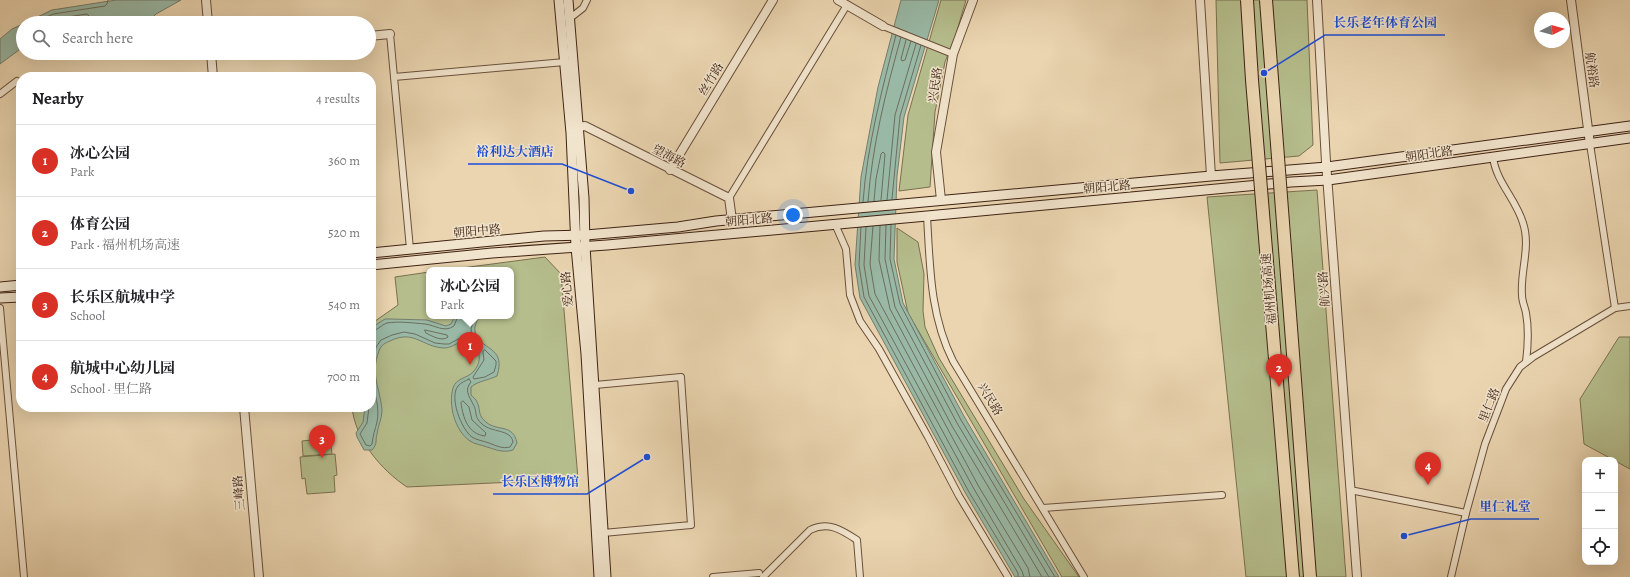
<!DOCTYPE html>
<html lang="en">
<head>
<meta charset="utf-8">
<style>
	:root { --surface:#fff; --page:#f6f6f6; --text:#202124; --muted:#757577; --line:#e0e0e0; --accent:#d93025 }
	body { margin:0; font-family:Alegreya,"Noto Serif SC",serif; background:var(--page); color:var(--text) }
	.controls { position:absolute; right:12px; bottom:12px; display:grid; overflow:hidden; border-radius:8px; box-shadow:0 4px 16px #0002 }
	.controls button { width:36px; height:36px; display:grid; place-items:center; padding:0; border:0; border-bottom:1px solid var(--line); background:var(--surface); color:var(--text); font:20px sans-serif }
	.compass { position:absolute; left:1534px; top:12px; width:36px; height:36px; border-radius:50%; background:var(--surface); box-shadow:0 4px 16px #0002; rotate:85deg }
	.you { position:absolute; left:793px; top:215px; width:14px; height:14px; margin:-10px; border:3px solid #fff; border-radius:50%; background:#1a73e8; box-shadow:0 0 0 6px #1a73e833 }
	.badge { display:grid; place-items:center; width:26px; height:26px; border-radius:50%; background:var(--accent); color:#fff; font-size:13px; font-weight:700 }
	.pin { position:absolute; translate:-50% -33px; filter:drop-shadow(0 1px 2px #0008) }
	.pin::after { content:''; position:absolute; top:21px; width:14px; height:12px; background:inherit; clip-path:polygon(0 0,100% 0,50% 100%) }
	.popup { position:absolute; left:426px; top:267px; width:88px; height:52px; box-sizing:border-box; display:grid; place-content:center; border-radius:8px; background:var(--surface); filter:drop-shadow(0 1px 3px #0005); font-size:13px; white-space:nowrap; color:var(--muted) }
	.popup b { font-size:15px; color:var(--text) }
	.popup::after { content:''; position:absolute; left:50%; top:100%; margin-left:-8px; border:8px solid transparent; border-top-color:var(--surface) }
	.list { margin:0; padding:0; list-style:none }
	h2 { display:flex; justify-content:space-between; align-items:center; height:52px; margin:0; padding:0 16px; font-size:17px }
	h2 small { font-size:13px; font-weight:400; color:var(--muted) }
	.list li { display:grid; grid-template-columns:26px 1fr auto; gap:12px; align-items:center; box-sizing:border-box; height:72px; padding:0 16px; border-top:1px solid var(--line) }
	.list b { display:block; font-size:15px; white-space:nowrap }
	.list p { margin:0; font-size:13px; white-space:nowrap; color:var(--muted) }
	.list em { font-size:13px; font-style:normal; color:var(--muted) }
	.icon { flex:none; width:22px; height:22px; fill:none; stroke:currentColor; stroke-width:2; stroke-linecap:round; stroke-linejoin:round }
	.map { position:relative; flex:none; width:1630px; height:577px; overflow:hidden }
	.search { position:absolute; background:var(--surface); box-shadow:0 4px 16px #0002; left:16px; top:16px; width:360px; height:44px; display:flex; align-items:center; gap:10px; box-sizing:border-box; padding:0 14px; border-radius:22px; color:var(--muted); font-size:15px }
	.panel { position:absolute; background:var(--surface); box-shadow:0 4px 16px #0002; left:16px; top:72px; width:360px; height:340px; border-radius:16px }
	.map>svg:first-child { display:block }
	.green { fill:#b5bd8c; stroke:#7a7050 }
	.water { fill:#99b9a6; stroke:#757d6c }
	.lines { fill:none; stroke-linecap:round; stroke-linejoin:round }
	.shore { stroke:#6c6e5d; stroke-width:1 }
	.minor-casing { stroke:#6a4f3b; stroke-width:8 }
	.tertiary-casing { stroke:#6a4f3b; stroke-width:10 }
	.secondary-casing { stroke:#3f2214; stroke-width:11 }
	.minor { stroke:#f1e4cc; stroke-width:6 }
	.tertiary { stroke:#f1e4cc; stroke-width:8 }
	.secondary { stroke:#f1e4cc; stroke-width:9 }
	.motorway-bridge-casing { stroke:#3f2214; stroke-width:14; stroke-linecap:butt }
	.motorway-bridge { stroke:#ead5b0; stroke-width:12 }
	.labels { text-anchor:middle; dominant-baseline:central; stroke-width:3; stroke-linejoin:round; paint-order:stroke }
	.street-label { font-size:12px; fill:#3f2214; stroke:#f1e4cc }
	.leader { fill:none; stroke:#1d4ed8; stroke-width:1.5 }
	.callout-dot { fill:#1d4ed8; stroke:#f1e4cc; stroke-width:1.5 }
	.callout-label { font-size:13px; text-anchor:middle; font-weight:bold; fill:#1d4ed8; stroke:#f1e4cc; stroke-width:3; stroke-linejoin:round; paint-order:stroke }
</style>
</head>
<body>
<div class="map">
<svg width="1630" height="577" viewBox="0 0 1630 577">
	<rect width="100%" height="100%" fill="#ead5b0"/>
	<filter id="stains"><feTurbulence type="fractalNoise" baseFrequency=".005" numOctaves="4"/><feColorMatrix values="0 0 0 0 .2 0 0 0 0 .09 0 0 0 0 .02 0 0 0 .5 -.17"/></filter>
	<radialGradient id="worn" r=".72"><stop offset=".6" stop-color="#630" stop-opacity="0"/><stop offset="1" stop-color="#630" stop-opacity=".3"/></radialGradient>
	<!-- green -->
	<g class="green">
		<path d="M941 0H966L956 34 945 62 935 112 930 187 899 191 908 115Z"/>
		<path d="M1216 0H1307L1313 145 1299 156 1220 163Z"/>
		<path d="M1317 190 1346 577H1246L1207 197Z"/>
		<path d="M897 228 918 242 924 274 923 311 925 327 939 358 1024 499 1079 577H1062L908 313 897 262Z"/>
		<path d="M545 257 561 274 578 479 407 487C381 470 355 439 352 407H371V324L398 305 395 277 429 272V316H511V270H447Z"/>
		<path d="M1619 337H1630V469L1584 444 1580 399Z"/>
		<path d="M330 438 332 454 303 456 302 441Z"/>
		<path d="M335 454 337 475 334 476 335 492 307 494 305 478 302 479 300 457Z"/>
	</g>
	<!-- water -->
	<g class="water">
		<path d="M116 0H181L156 14 147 23H115L107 20 75 23H25L52 10Z"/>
		<path d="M901 0H939L904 117 897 176 894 259 903 303 965 418 1059 577H1015L966 494 860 298 855 265 861 177 878 87Z"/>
		<path d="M23 24V47L0 64V39L12 29Z"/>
		<path d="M455 316H479C477 321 474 327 475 331 479 351 507 345 497 376 489 380 478 381 471 387V395C473 397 476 399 477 402 481 409 477 415 486 422 497 432 513 423 517 443L513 450C503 453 497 450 487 447 482 445 474 444 470 441 455 431 448 405 453 388 456 378 466 379 473 372 482 362 481 352 472 343 469 340 465 340 461 342 455 344 451 348 444 348 422 347 414 329 390 341 385 343 381 345 379 351 370 374 380 388 382 410 382 419 378 425 377 434 375 441 378 443 372 450H364L357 437 356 433 363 422 365 407H371V329L377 324 385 319H390L427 320 446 326 451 324Z"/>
	</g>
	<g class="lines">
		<!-- shore -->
		<g class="shore">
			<path d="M34 23 53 14 105 6 107 4 108 0"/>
			<path d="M45 23 54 19 87 14 89 16 87 23"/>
			<path d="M906 40 901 59 902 61 905 60 911 41"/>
			<path d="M892 199 900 116 921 45"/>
			<path d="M887 200 895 115 916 44"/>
			<path d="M874 201 876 179 881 154 883 152 885 154 881 200"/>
			<path d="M863 202C867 146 882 90 896 35"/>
			<path d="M868 202C872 146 886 91 901 37"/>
			<path d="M886 225 885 259 895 307 957 423 1049 577"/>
			<path d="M891 225 890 259 900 304 961 420 1055 577"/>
			<path d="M873 226 870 264 875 294 979 487 1028 568 1030 577"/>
			<path d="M880 226 879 260 890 309 952 426 1042 577"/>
			<path d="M861 227 859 265 864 297 969 492 1018 573V577"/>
			<path d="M866 227 864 265 869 296 974 489 1022 571 1024 577"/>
			<path d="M425 330 447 335 448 337C442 342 432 336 426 333Z"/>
			<path d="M371 331C377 331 381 325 387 323 399 321 413 323 425 324 435 325 444 333 454 326L458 316"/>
			<path d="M485 350 496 361V365L494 372 485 377 474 379 473 377 484 360 483 352Z"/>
			<path d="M371 377 376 347 381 340 392 335 404 332 415 334 435 343 444 344H449L462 337H472L471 329 475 316"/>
			<path d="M469 379 471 382C464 390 469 396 473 404 478 412 473 416 482 424 492 433 511 429 513 442L510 447C502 449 497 446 489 443 484 441 476 440 472 437 461 429 449 397 458 386 461 382 466 381 469 379Z"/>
			<path d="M463 401 469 407 472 420 486 433 485 436C468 434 463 418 461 403Z"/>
			<path d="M369 407 367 423 360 434 366 445 370 446 372 444C373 435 375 430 377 422 380 408 375 393 371 380"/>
		</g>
		<!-- minor casing -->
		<g class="minor-casing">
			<g id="minor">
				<path d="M569 19 583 8 587 0"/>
				<path d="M883 26 953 54"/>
				<path d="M390 34 410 249"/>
				<path d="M394 77 565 62"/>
				<path d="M0 94 17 81"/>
				<path d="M1590 144 1615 308"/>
				<path d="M1493 157C1496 182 1516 199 1523 223 1531 247 1520 271 1522 295 1522 302 1525 307 1526 313 1529 329 1528 346 1526 362"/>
				<path d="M729 198 847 5"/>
				<path d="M927 216C930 267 930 315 953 361L1084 577"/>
				<path d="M835 224 846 249 850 295 860 321 879 349 928 437 959 496 1008 577"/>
				<path d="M0 308 24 577"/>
				<path d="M595 385 681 377 691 525 603 533"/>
				<path d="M1350 490 1466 513"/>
				<path d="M1043 508 1222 495"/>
				<path d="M713 577 759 573"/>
				<path d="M763 577 810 530C829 521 842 530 857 540L860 577"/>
				<path d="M1451 577 1466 513 1485 444 1506 389 1520 367 1533 357 1615 308 1630 306"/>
			</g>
		</g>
		<!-- tertiary casing -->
		<g class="tertiary-casing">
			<g id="tertiary">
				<path d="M206 0 208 23"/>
				<path d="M838 0 883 26"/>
				<path d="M1200 0 1211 176"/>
				<path d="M1317 0 1326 162 1357 577"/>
				<path d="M1571 0 1590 144"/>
				<path d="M369 36 390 34"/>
				<path d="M211 53 213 77"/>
				<path d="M578 127 585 126 729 198 732 220"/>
				<path d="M670 170 773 0"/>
				<path d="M941 200 936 152 953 54 973 0"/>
				<path d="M244 407 259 577"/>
			</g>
		</g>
		<!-- secondary casing -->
		<g class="secondary-casing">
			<g id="secondary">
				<path d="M559 0 571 133 576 247 586 354 599 577"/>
				<path d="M568 0 584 198 585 246 606 577"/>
				<path d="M371 253 544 236 586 235 678 227 716 221 1211 176 1327 167 1630 126"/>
				<path d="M371 265 492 253 607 245 927 216 1291 182 1328 180 1630 138"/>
				<path d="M0 287 21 285"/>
				<path d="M0 298 21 297"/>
			</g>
		</g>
		<!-- minor -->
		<use href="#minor" class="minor"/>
		<!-- tertiary -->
		<use href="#tertiary" class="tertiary"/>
		<!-- secondary -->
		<use href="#secondary" class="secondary"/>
		<!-- motorway-bridge casing -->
		<g class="motorway-bridge-casing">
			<g id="motorway-bridge">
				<path d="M1247 0 1252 80 1293 577"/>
				<path d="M1266 0 1310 577"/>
			</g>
		</g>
		<!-- motorway-bridge -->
		<use href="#motorway-bridge" class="motorway-bridge"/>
	</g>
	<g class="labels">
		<!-- street labels -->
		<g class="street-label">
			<text transform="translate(1592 70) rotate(82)">航裕路</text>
			<text transform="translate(711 79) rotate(-59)">丝竹路</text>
			<text transform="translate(935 85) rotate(-81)">兴民路</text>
			<text transform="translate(1429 154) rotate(-8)">朝阳北路</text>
			<text transform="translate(669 156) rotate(27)">望海路</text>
			<text transform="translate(1107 187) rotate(-5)">朝阳北路</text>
			<text transform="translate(749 220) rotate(-5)">朝阳北路</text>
			<text transform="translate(477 231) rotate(-5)">朝阳中路</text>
			<text transform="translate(567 289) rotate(-95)">爱心路</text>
			<text transform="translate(1269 289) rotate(-95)">福州机场高速</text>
			<text transform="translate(1324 289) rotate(-94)">航兴路</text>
			<text transform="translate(990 399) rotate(59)">兴民路</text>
			<text transform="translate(1489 405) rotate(-68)">里仁路</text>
			<text transform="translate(239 493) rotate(-95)">三峰路</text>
		</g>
	</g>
	<!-- callouts -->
	<path class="leader" d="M1264 73L1325 35H1445M631 191L562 164H468M647 457L587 494H493M1404 536L1471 519H1539"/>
	<g class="callout-dot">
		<circle cx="1264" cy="73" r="4"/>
		<circle cx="631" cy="191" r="4"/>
		<circle cx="647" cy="457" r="4"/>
		<circle cx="1404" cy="536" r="4"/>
	</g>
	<g class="callout-label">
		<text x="1385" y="27">长乐老年体育公园</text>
		<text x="515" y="156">裕利达大酒店</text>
		<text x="540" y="486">长乐区博物馆</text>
		<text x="1505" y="511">里仁礼堂</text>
	</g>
	<rect width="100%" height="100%" filter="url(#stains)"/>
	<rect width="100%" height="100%" fill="url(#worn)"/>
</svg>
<div class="controls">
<button>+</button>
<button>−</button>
<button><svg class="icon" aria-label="locate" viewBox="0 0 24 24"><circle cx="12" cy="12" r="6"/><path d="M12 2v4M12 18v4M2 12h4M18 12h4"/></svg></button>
</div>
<svg class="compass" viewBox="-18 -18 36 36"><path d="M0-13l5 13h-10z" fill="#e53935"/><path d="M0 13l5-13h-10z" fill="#757577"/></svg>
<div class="you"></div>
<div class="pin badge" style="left:470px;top:365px">1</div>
<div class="popup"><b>冰心公园</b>Park</div>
<div class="pin badge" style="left:1279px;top:387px">2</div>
<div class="pin badge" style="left:322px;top:458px">3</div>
<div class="pin badge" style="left:1428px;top:485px">4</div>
<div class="search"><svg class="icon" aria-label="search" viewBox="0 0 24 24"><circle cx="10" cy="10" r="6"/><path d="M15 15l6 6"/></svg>Search here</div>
<section class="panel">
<h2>Nearby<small>4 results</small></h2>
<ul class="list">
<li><span class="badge">1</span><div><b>冰心公园</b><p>Park</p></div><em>360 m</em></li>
<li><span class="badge">2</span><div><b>体育公园</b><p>Park · 福州机场高速</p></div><em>520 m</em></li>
<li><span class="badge">3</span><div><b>长乐区航城中学</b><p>School</p></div><em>540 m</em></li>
<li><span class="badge">4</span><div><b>航城中心幼儿园</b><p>School · 里仁路</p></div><em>700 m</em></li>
</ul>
</section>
</div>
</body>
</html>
